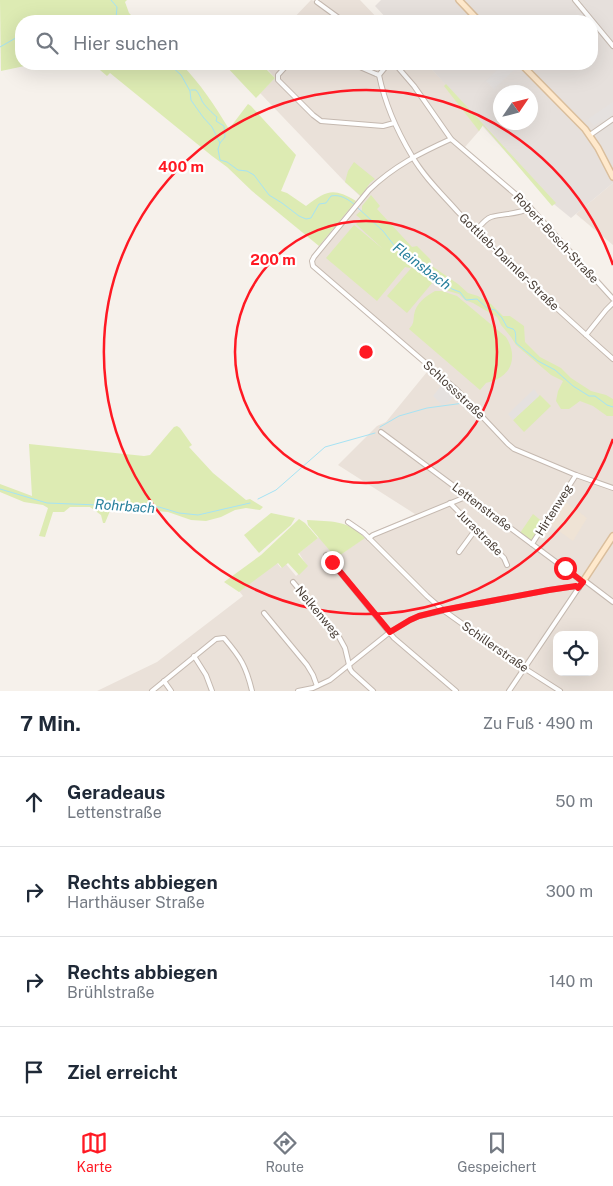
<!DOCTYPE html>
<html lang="de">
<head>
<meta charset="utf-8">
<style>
	:root { --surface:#fff; --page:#f2f2f3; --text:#1f2937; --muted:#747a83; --line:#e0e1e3; --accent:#ff1923 }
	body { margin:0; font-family:"Public Sans",sans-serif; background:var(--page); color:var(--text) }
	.controls { position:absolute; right:15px; bottom:15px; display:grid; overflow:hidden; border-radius:10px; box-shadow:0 5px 20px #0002 }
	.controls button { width:45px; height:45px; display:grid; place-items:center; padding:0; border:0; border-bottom:1px solid var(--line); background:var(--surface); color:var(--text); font:25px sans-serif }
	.compass { position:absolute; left:493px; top:85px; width:45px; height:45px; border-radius:50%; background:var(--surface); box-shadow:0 5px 20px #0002; rotate:55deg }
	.stop { position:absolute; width:15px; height:15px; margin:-11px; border:4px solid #ff1923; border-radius:50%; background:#fff }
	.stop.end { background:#ff1923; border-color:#fff; box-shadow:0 1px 5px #0008 }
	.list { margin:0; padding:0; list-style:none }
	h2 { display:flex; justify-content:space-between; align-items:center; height:65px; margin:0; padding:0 20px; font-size:21px }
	h2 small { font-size:16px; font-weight:400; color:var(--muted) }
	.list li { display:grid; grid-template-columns:32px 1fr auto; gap:15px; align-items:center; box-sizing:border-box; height:90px; padding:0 20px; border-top:1px solid var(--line) }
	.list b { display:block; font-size:19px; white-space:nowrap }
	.list p { margin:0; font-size:16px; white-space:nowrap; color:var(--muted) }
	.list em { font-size:16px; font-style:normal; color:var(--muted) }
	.icon { flex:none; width:28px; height:28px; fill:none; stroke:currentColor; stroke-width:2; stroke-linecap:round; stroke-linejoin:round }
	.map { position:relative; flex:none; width:613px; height:691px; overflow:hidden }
	.search { position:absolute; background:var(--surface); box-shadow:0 5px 20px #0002; left:15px; right:15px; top:15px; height:55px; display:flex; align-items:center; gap:12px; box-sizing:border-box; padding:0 18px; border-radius:20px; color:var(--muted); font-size:19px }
	.sheet { height:425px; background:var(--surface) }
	nav { display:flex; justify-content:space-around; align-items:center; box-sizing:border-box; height:70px; border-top:1px solid var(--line); background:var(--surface); font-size:14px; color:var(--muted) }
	nav a { display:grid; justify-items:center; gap:2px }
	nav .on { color:var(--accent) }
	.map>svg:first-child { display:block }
	.residential { fill:#eae1d9; fill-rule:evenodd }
	.industrial { fill:#e6e0dc; fill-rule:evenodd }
	.education { fill:#efe3d5 }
	.green { fill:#ddebb3 }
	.parking { fill:#e5e1df }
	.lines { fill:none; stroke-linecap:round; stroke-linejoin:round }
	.stream { stroke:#a6e3f4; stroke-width:1 }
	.street-casing { stroke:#c5b9b0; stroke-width:6 }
	.secondary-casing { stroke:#dabe9c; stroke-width:8 }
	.street { stroke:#fff; stroke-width:4 }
	.secondary { stroke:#ffe9cc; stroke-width:5 }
	.route { stroke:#ff1923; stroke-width:6 }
	.ring { fill:none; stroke:#ff1923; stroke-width:2.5 }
	.labels { text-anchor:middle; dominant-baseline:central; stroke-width:4.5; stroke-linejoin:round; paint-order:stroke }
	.street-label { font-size:12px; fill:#4b4038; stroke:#fff }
	.water-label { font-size:14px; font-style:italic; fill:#267f9b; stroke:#fff }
	.centre { fill:#ff1923; stroke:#fff; stroke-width:2.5 }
	.ring-label { font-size:15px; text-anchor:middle; font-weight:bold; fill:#ff1923; stroke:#fff; stroke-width:4.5; stroke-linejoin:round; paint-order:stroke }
</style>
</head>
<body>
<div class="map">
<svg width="613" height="691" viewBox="0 0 613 691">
	<rect width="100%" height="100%" fill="#f6f1eb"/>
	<!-- residential -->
	<g class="residential">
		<path d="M311 0 319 2 321 0H360L380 21H291Z"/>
		<path d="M263 64H427L483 125 479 131 465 147 529 202 613 294V691H97L157 662 243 596 239 591 277 563 281 568 286 564 296 576 307 566 299 553 319 537 336 558 371 533 415 514 338 465 377 426 386 422 431 367 314 268 312 261 361 200V197L345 182 260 93 275 78ZM557 635H594V672H557Z"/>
		<path d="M613 183V245L576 214Z"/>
	</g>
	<!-- industrial -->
	<path class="industrial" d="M381 0H613V183L571 218 555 205 537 187 427 64H592V21H389L375 6ZM500 92H530V122H500Z"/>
	<!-- education -->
	<path class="education" d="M564 501 587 518 573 541 549 524Z"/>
	<!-- green -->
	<g class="green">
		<path d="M0 0H127L125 2 129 13 137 21H21V64H34L1 71Z"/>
		<path d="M93 64H181C200 83 215 106 229 129L248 104 251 106 296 155 281 191 287 193 306 206C327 191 332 187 356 201L319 246 252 191 227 167 212 156 110 73 107 76Z"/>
		<path d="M224 64H261L275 78 256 98Z"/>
		<path d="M446 84 556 203 552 206 483 125 479 131 444 86Z"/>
		<path d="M354 162 375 179 370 183 361 196 345 182 348 171Z"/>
		<path d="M371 195 380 206 377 209 412 247 417 246 430 259 432 266 458 284 468 293 478 296 491 304 503 316H510L524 326 525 342 540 357 561 368 571 378 591 391 606 395 613 399V416H607L593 406 580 401 569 409H561L556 401 558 391 563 381 551 375 516 345 511 337 501 325 497 317 473 303 465 300 459 294 448 291 438 281 426 274 413 264 410 268 405 267 377 301 326 258 354 225 383 249 356 224 361 219 356 215 362 210V206Z"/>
		<path d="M413 266 433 282 407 313 387 296Z"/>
		<path d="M435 291H442L457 296 506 337C519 358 511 378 486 383L480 390 409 329C414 323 413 323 414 315 416 303 425 297 435 291Z"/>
		<path d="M540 395 551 406 524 432 513 420Z"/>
		<path d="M177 426 180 428 192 445 189 447 213 473 246 500 250 499 263 507 260 510 246 508 235 510 221 517 206 521 191 520 168 512 156 511 129 505 112 506 105 523H103L101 515 90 507H70L64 512H53L45 537 39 536 48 508 43 505 24 502 0 492V484L32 496 29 444 144 456 150 455 174 427Z"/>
		<path d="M271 513 295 518 291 525 259 553 244 535Z"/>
		<path d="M533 514 544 523 532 541 520 533Z"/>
		<path d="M299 519 305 523 318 538 298 554 308 566 299 575 288 563 282 568 278 563 239 592 224 582 261 555Z"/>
		<path d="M307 520C332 522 346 519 365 538L336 558 308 525Z"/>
	</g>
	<!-- parking -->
	<g class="parking">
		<path d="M498 64H513L517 67 494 89 486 81 500 67Z"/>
		<path d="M613 102V115L604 121 603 119 594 126 588 119Z"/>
		<path d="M444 382 457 394 449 402 442 405 433 396Z"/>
		<path d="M534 389 539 396 513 420 508 414Z"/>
	</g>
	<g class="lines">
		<!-- stream -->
		<g class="stream">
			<path d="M111 0 117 7 116 18 119 21"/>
			<path d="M0 47 21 35"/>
			<path d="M169 64 181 75 190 91 191 100 193 103 203 117 212 127 220 143 218 149 220 160 227 162 238 170 247 171 254 175 269 195 282 203 299 216 306 219 311 218 319 204 326 203 331 196C340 194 348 199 355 205"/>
			<path d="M191 90H196C199 94 200 96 202 101 204 105 213 114 217 117L216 121 224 126 225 137 220 143"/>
			<path d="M358 208 383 231 400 253 417 264 427 272 441 279 452 289 460 292 466 300 477 299 487 308 495 310 502 318 507 327C509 328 511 328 513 329 517 331 515 339 516 343L538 361 555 370 573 386 589 396H595L607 405 613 407"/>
			<path d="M380 427 399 416 427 408 464 403"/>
			<path d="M0 489 47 503 98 505 131 504 159 507 179 513 198 515 250 503"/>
			<path d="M258 499 276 490 325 447 375 433"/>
		</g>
		<!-- street casing -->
		<g class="street-casing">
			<g id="street">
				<path d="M575 0 613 46"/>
				<path d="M317 2 343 21"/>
				<path d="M288 64 278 75V80L313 115 321 121 383 126 394 123"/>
				<path d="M353 64 376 74 379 75"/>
				<path d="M395 64 414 86 451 139 527 204 613 299"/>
				<path d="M379 75C385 104 397 131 412 156 424 177 442 194 458 212 507 264 560 312 613 359"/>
				<path d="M379 75 388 64"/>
				<path d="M590 135 613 119"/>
				<path d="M451 139C420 153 394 166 369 190L314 257 312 261 313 266 457 390 508 444 514 449 576 475 613 488"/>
				<path d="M476 231C480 226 485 219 491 217 504 213 517 215 530 208"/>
				<path d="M586 335 606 310 613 303"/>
				<path d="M381 432 583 582"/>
				<path d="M450 503 504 558 507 565"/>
				<path d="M348 522 364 533 427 596 443 610 524 668 560 691"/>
				<path d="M369 538 373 535 468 496"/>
				<path d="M532 544 576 475"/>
				<path d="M459 552 476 529"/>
				<path d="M326 555 394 638 456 691"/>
				<path d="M293 582 339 637 345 648 350 669 352 672 373 691"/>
				<path d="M264 613 307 665 313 675 317 686"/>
				<path d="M194 656 206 675 212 691"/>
				<path d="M164 681 171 691"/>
				<path d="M152 691 216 639 224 638C241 658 246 666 252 691"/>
				<path d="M298 691 313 688 330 680 390 632 410 620 419 616 459 607 549 590 569 587H576L579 588"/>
				<path d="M509 691 584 580 613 602"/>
			</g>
		</g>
		<!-- secondary casing -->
		<g class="secondary-casing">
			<g id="secondary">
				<path d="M459 0 479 21"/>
				<path d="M521 64 585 129 598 148 613 177"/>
				<path d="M584 580 613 536"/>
			</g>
		</g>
		<!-- street -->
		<use href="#street" class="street"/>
		<!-- secondary -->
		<use href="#secondary" class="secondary"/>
	</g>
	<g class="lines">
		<!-- route -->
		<path class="route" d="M332 562 390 632 410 620 419 616 443 610 549 590 576 586 578 588 583 582 565 568"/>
	</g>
	<!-- distance rings -->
	<g class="ring">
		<circle cx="366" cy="352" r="131"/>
		<path d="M613 439A262 262 0 1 1 613 265"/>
	</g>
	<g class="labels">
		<!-- street labels -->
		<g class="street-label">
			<text transform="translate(556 238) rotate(47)">Robert-Bosch-Straße</text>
			<text transform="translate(509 262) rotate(44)">Gottlieb-Daimler-Straße</text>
			<text transform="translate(454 390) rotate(43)">Schlossstraße</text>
			<text transform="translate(482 507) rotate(37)">Lettenstraße</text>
			<text transform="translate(554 510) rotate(-58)">Hirtenweg</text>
			<text transform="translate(480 533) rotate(45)">Jurastraße</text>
			<text transform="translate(318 612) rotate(50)">Nelkenweg</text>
			<text transform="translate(495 647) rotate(35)">Schillerstraße</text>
		</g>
		<!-- water labels -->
		<g class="water-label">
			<text transform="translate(422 266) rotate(37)">Fleinsbach</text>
			<text transform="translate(125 506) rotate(4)">Rohrbach</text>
		</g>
	</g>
	<circle cx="366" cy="352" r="8" class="centre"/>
	<g class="ring-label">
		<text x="181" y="172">400 m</text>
		<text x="273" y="265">200 m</text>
	</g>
</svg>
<div class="controls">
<button><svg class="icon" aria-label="locate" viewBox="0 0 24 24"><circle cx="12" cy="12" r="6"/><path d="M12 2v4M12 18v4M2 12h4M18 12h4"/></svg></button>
</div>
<svg class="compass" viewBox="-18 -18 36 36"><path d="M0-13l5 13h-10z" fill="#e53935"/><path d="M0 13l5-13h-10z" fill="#747a83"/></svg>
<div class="stop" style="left:565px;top:568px"></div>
<div class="stop end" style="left:332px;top:562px"></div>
<div class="search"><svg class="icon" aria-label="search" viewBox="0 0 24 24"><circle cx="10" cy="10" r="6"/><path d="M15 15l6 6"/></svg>Hier suchen</div>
</div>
<section class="sheet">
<h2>7 Min.<small>Zu Fuß · 490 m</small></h2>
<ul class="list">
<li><svg class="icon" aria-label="ahead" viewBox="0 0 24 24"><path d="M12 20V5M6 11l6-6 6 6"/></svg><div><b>Geradeaus</b><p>Lettenstraße</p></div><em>50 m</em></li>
<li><svg class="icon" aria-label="right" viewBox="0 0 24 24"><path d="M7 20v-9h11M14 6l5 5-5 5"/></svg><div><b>Rechts abbiegen</b><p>Harthäuser Straße</p></div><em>300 m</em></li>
<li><svg class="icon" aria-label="right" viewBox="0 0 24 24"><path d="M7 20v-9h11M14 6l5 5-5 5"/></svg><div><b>Rechts abbiegen</b><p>Brühlstraße</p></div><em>140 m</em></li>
<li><svg class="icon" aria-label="arrive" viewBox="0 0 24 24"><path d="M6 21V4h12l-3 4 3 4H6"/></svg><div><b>Ziel erreicht</b></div></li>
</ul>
</section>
<nav>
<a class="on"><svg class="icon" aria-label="map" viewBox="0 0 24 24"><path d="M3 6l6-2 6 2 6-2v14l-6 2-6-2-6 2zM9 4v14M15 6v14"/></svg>Karte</a>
<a><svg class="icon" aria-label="directions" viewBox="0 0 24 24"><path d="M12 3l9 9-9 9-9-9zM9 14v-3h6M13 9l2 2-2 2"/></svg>Route</a>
<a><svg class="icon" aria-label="saved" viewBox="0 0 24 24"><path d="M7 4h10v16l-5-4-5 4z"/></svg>Gespeichert</a>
</nav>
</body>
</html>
